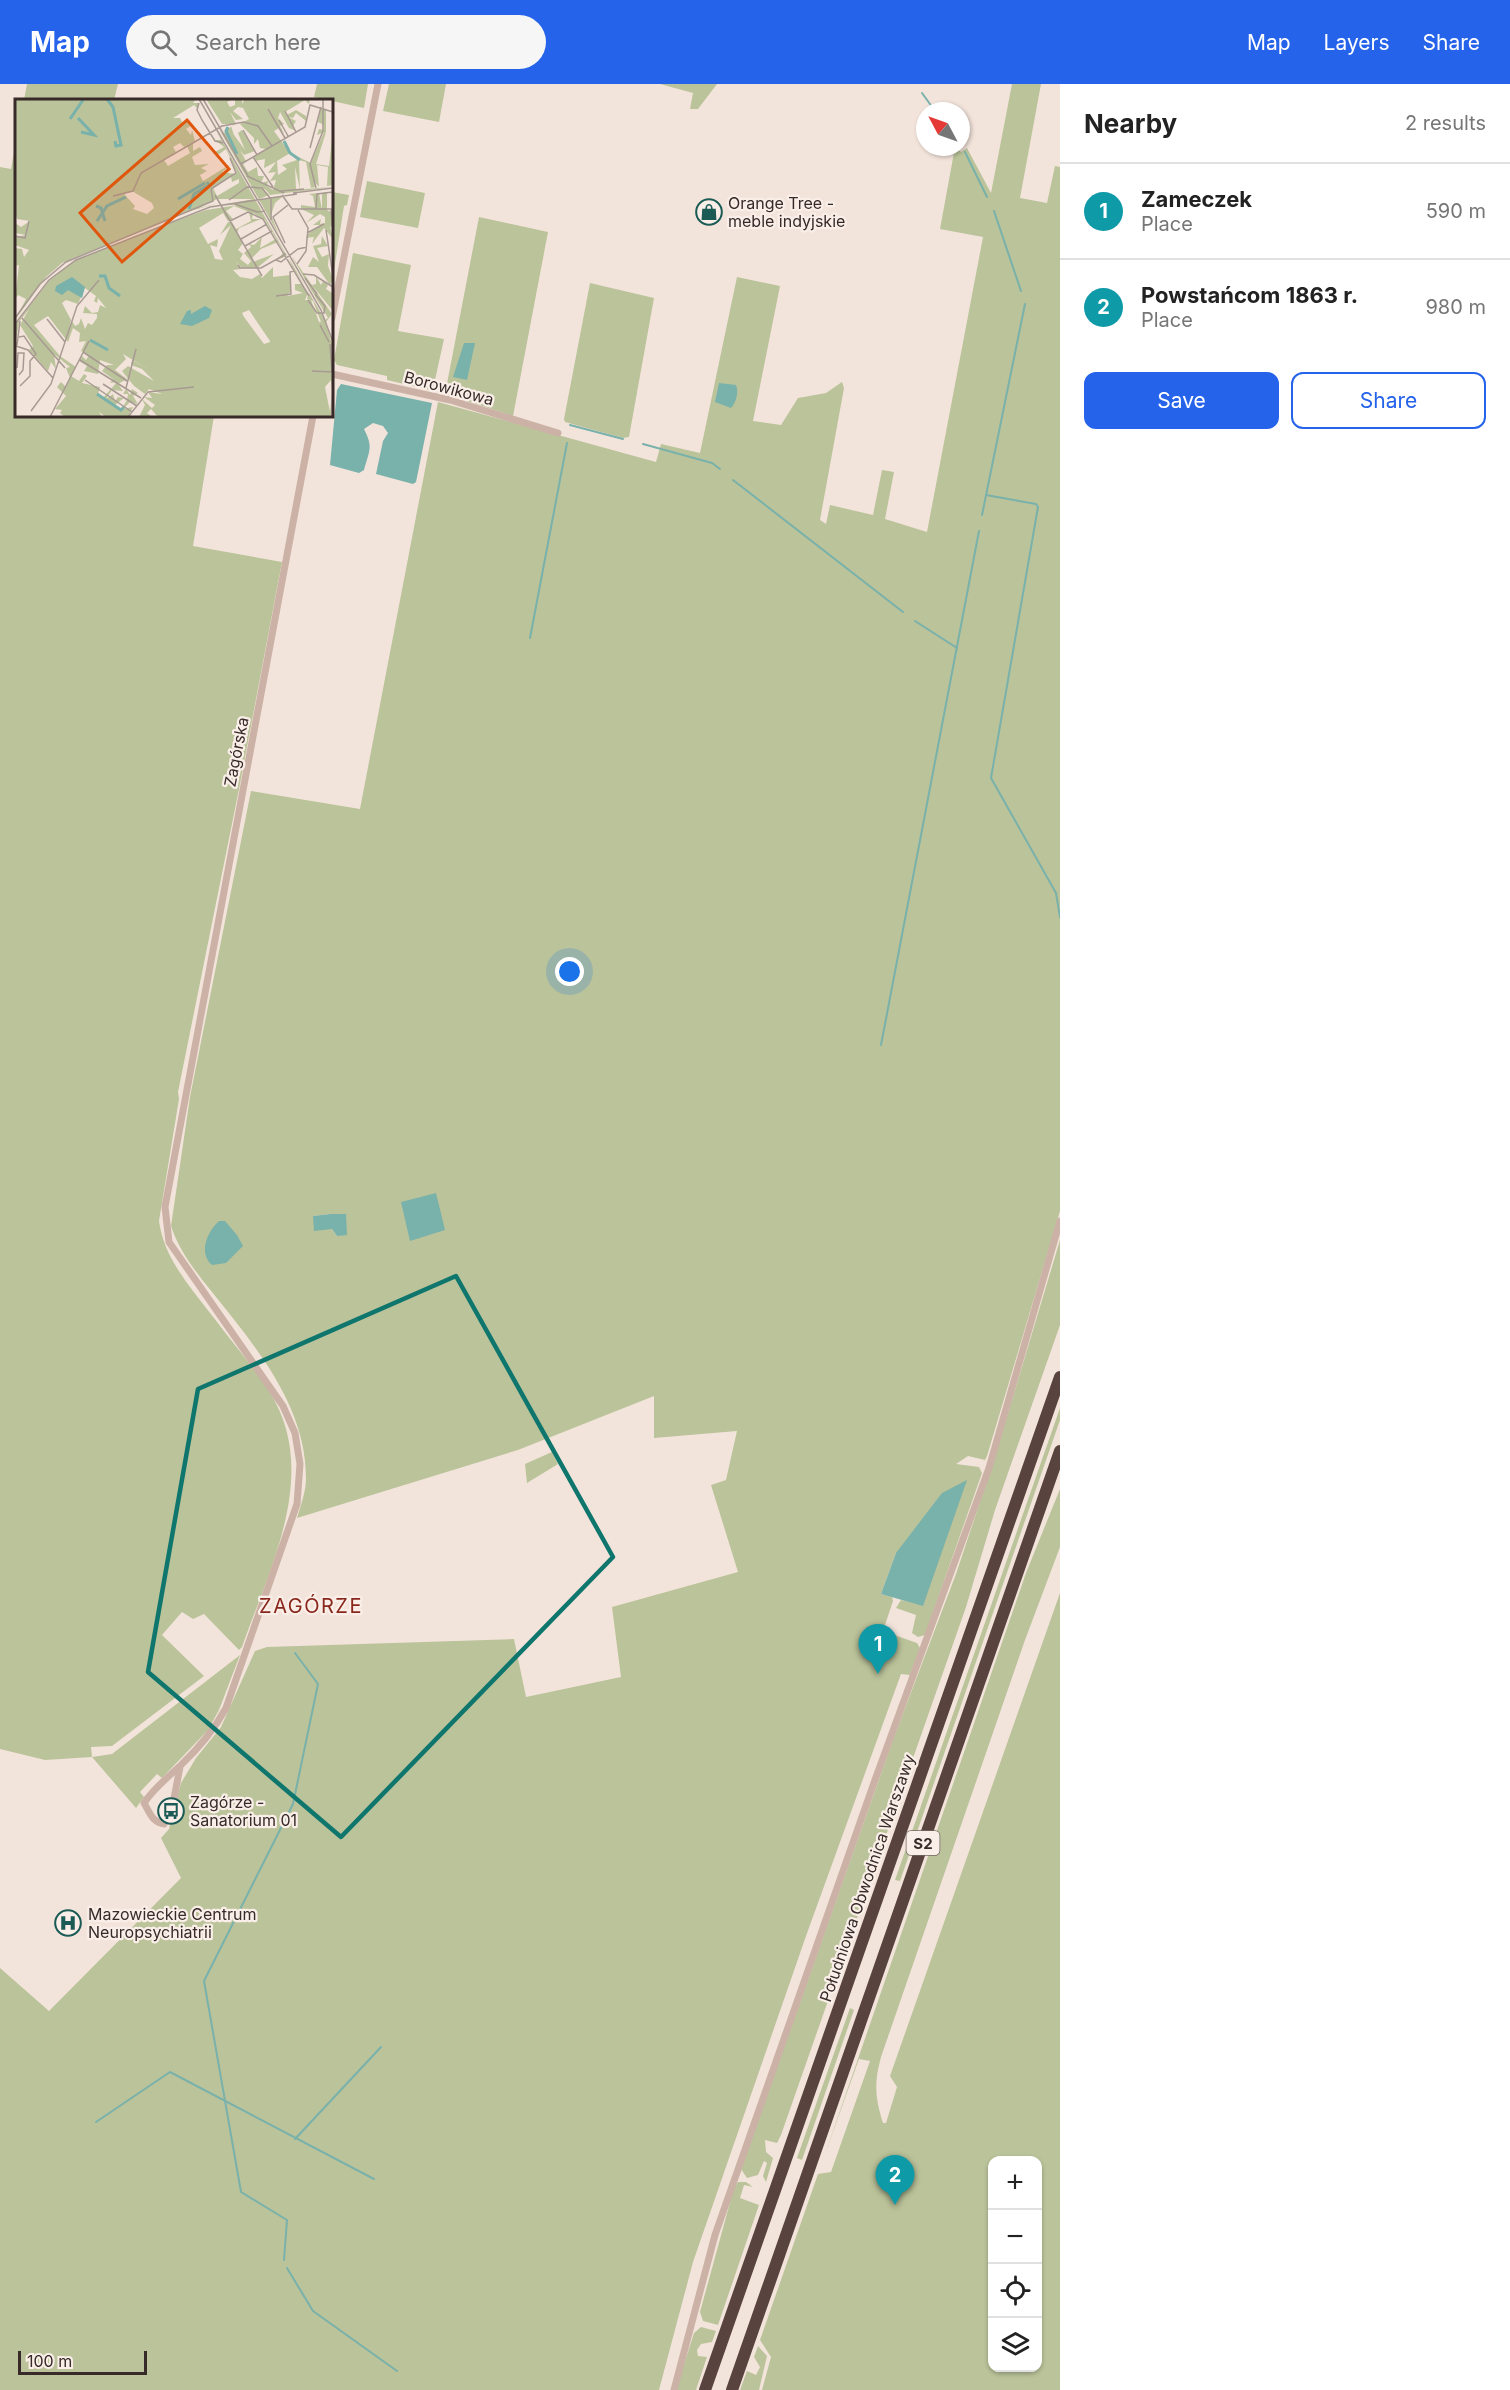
<!DOCTYPE html>
<html lang="en">
<head>
<meta charset="utf-8">
<style>
	:root { --surface:#fff; --page:#f6f6f6; --text:#222; --muted:#767676; --line:#e0e0e0; --accent:#2563eb }
	body { margin:0; font-family:Inter,sans-serif; background:var(--page); color:var(--text) }
	.controls { position:absolute; right:18px; bottom:18px; display:grid; overflow:hidden; border-radius:12px; box-shadow:0 2px 4px #0004 }
	.controls button { width:54px; height:54px; display:grid; place-items:center; padding:0; border:0; border-bottom:2px solid var(--line); background:var(--surface); color:var(--text); font:30px sans-serif }
	.compass { position:absolute; left:916px; top:18px; width:54px; height:54px; border-radius:50%; background:var(--surface); box-shadow:0 2px 4px #0004; rotate:311deg }
	.scale { position:absolute; left:18px; bottom:15px; width:129px; box-sizing:border-box; padding-left:6px; border:3px solid #372a28; border-top:0; font-size:16px; line-height:21px; white-space:nowrap; color:#372a28; -webkit-text-stroke:4px #faefe8; paint-order:stroke }
	.you { position:absolute; left:570px; top:888px; width:21px; height:21px; margin:-15px; border:4px solid #fff; border-radius:50%; background:#1a73e8; box-shadow:0 0 0 9px #1a73e833 }
	.badge { display:grid; place-items:center; width:39px; height:39px; border-radius:50%; background:var(--accent); color:#fff; font-size:20px; font-weight:700 }
	.pin { position:absolute; translate:-50% -50px; filter:drop-shadow(0 2px 3px #0008) }
	.pin::after { content:''; position:absolute; top:32px; width:21px; height:18px; background:inherit; clip-path:polygon(0 0,100% 0,50% 100%) }
	.list { margin:0; padding:0; list-style:none }
	h2 { display:flex; justify-content:space-between; align-items:center; height:78px; margin:0; padding:0 24px; font-size:26px }
	h2 small { font-size:20px; font-weight:400; color:var(--muted) }
	.list li { display:grid; grid-template-columns:39px 1fr auto; gap:18px; align-items:center; box-sizing:border-box; height:96px; padding:0 24px; border-top:2px solid var(--line) }
	.list b { display:block; font-size:22px; white-space:nowrap }
	.list p { margin:0; font-size:20px; white-space:nowrap; color:var(--muted) }
	.list em { font-size:20px; font-style:normal; color:var(--muted) }
	.actions { display:flex; gap:12px; padding:18px 24px }
	.actions a { flex:1; padding:14px 0; border:2px solid var(--accent); border-radius:12px; text-align:center; font-size:21px; color:var(--accent) }
	.actions .main { background:var(--accent); color:#fff }
	.icon { flex:none; width:33px; height:33px; fill:none; stroke:currentColor; stroke-width:2; stroke-linecap:round; stroke-linejoin:round }
	.map { position:relative; flex:none; width:1060px; height:2306px; overflow:hidden }
	header { display:flex; align-items:center; gap:36px; box-sizing:border-box; height:84px; padding:0 30px; background:var(--accent); color:#fff }
	header strong { font-size:28px }
	nav { display:flex; gap:33px; margin-inline-start:auto; font-size:21px }
	.search { width:420px; height:54px; background:var(--page); display:flex; align-items:center; gap:15px; box-sizing:border-box; padding:0 21px; border-radius:33px; color:var(--muted); font-size:22px }
	main { display:flex }
	aside { flex:1; background:var(--surface) }
	.map>svg:first-child { display:block }
	.green { fill:#bbc39a; fill-rule:evenodd }
	.water { fill:#79b1ab }
	.lines { fill:none; stroke-linecap:round; stroke-linejoin:round }
	.stream { stroke:#79b1ab; stroke-width:2 }
	.street { stroke:#ccb2a6; stroke-width:7 }
	.highway { stroke:#59433e; stroke-width:12 }
	.marked { fill:none; stroke:#0f766e; stroke-width:4.5; stroke-linejoin:round }
	.labels { text-anchor:middle; dominant-baseline:central; stroke-width:4.5; stroke-linejoin:round; paint-order:stroke }
	.shield { fill:#faefe8; stroke:#726562; stroke-width:1.5 }
	.shield-label { font-size:15px; font-weight:bold; fill:#372a28 }
	.poi-label { font-size:16px; fill:#372a28; stroke:#faefe8; text-anchor:start }
	.street-label { font-size:16px; fill:#372a28; stroke:#faefe8 }
	.quarter-label { font-size:20px; letter-spacing:1.5px; fill:#8a271d; stroke:#faefe8 }
	.inset-river { fill:none; stroke:#79b1ab; stroke-width:3 }
	.inset-road { fill:none; stroke:#a89a93; stroke-width:1.5 }
	.view { fill:#df570d; fill-opacity:0.15; stroke:#df570d; stroke-width:3 }
	.inset-edge { fill:none; stroke:#372a28; stroke-width:3 }
</style>
</head>
<body>
<header>
<strong>Map</strong>
<div class="search"><svg class="icon" aria-label="search" viewBox="0 0 24 24"><circle cx="10" cy="10" r="6"/><path d="M15 15l6 6"/></svg>Search here</div>
<nav><a>Map</a><a>Layers</a><a>Share</a></nav>
</header>
<main>
<div class="map">
<svg width="1060" height="2306" viewBox="0 0 1060 2306">
	<rect width="100%" height="100%" fill="#f3e4db"/>
	<!-- green -->
	<g class="green">
		<path d="M27 0H118L114 16H24Z"/>
		<path d="M317 0H368L364 24 314 13Z"/>
		<path d="M389 0H446L439 38 383 27Z"/>
		<path d="M660 0H717L698 25H690L693 9Z"/>
		<path d="M1012 0H1041L1020 114 1047 119 1055 82 1060 83V1127L987 1372 985 1376 968 1372 956 1380 979 1383 982 1389 925 1551 918 1553 912 1549 916 1531 896 1524 901 1516 923 1521 896 1469 881 1510 892 1513 893 1517 883 1547 917 1559 920 1564 910 1591 901 1590 806 1852 693 2178 659 2306H0V1884L49 1927 181 1794 161 1754 169 1745 181 1699 196 1674 221 1643 255 1567 267 1563 514 1555 526 1613 621 1593 612 1523 738 1488 711 1401 726 1396 737 1347 654 1354V1312L518 1366 297 1434C301 1421 306 1407 306 1394 306 1321 255 1262 212 1208 196 1188 179 1167 171 1142L190 1013 251 707 360 725 438 318 656 378 661 360 700 369 737 193 780 202 753 337 781 341 798 314 826 309 842 298 844 304 820 436 826 440 830 421 873 431 882 386 894 388 885 435 927 448 983 153 940 145 955 63 961 68 967 64 991 109ZM330 1130H346L337 1152 332 1145 313 1132Z"/>
		<path d="M16 56V332H214L193 462 282 478 239 705 178 1008 179 1015 159 1137C164 1175 191 1204 214 1234 232 1258 253 1282 269 1307 321 1388 270 1483 242 1563L239 1566 204 1530 193 1535 182 1528 162 1551 204 1592 112 1662 91 1663 92 1673 112 1670 240 1571 219 1626 208 1646 162 1694 157 1690 140 1708 144 1713 136 1724 92 1673 45 1676 0 1665V83L11 85Z"/>
		<path d="M367 97 425 109 418 144 360 133Z"/>
		<path d="M332 108 349 111 347 121 344 122 332 199Z"/>
		<path d="M479 133 548 148 513 332 445 310Z"/>
		<path d="M353 169 411 181 398 247 444 255 433 305 430 306 387 296V292L337 281 334 276Z"/>
		<path d="M590 199 654 214 629 353 623 354 565 338 564 335Z"/>
		<path d="M1060 1156V1241L995 1426 966 1523 781 2051 777 2059 765 2056 766 2068 773 2074 766 2098 763 2092 767 2079 764 2077 758 2091 747 2094 741 2085 893 1656 956 1490 994 1376Z"/>
		<path d="M1060 1324V1336L900 1797 895 1796Z"/>
		<path d="M552 1368 558 1380 527 1399 525 1380Z"/>
		<path d="M1060 1405V1463L1025 1556 881 1973C874 1999 875 2014 883 2039H886L897 2003 890 1992 1060 1509V2306H762L771 2273 760 2256 818 2090 831 2088 870 1977 859 1975 823 2076 1026 1489ZM1038 2076V2284H992V2076Z"/>
		<path d="M850 1924 854 1926 802 2076 797 2074Z"/>
		<path d="M738 2098H746L753 2103 744 2101 740 2114 759 2121 718 2241 703 2237 700 2228 734 2104Z"/>
		<path d="M701 2243 716 2247 712 2258 701 2260 697 2266 698 2272 707 2273 696 2306H676L694 2249Z"/>
		<path d="M758 2262 767 2272 759 2306H740L747 2287 756 2291 760 2283 754 2273Z"/>
	</g>
	<!-- water -->
	<g class="water">
		<path d="M464 259H475L467 296 453 293Z"/>
		<path d="M719 299 736 301C739 308 736 319 731 324L715 318Z"/>
		<path d="M341 300 432 319 416 398 413 400 376 390 383 357 388 349 383 342 373 339 364 345C373 363 370 365 364 386L359 389 330 381 337 306Z"/>
		<path d="M436 1109 445 1146 410 1157 401 1118Z"/>
		<path d="M330 1130H346L347 1151 337 1152 332 1145 314 1147 313 1132Z"/>
		<path d="M219 1137H225L237 1151 243 1162 226 1179 212 1181C198 1169 207 1148 219 1137Z"/>
		<path d="M967 1396 923 1522 881 1510 896 1469 942 1409Z"/>
	</g>
	<g class="lines">
		<!-- stream -->
		<g class="stream">
			<path d="M922 9 935 27"/>
			<path d="M965 68 987 113"/>
			<path d="M994 127 1021 207"/>
			<path d="M570 341 623 355"/>
			<path d="M643 360 712 379 720 385"/>
			<path d="M733 396 903 528"/>
			<path d="M986 411 1036 420 1038 423 991 694 1056 809 1060 833"/>
			<path d="M982 431 1025 220"/>
			<path d="M915 537 957 564"/>
			<path d="M530 554 567 359"/>
			<path d="M881 961 979 447"/>
			<path d="M96 2038 170 1988 374 2095"/>
			<path d="M295 2055 381 1963"/>
			<path d="M284 2176 287 2136 241 2108 204 1897 293 1720 318 1600 295 1569"/>
			<path d="M287 2184 313 2227 397 2287"/>
		</g>
		<!-- street -->
		<g class="street">
			<path d="M332 234 378 0"/>
			<path d="M332 290 450 316 558 349"/>
			<path d="M180 1683 172 1725 164 1740C152 1738 150 1729 144 1719 154 1704 167 1694 180 1682 198 1665 214 1646 226 1624L297 1420 300 1380 295 1349 283 1322 169 1158 165 1123 313 332"/>
			<path d="M674 2306 715 2151 875 1696 989 1384 1060 1137"/>
		</g>
		<!-- highway -->
		<g class="highway">
			<path d="M705 2306 1060 1293"/>
			<path d="M732 2306 1060 1367"/>
		</g>
	</g>
	<!-- marked area -->
	<path class="marked" d="M456 1192 613 1473 341 1753 148 1588 198 1305Z"/>
	<!-- icons -->
	<defs>
		<g id="shop-ring" transform="scale(1.35)"><circle r="9.5" fill="#faefe8" stroke="#1b5b56" stroke-width="1.5"/><path d="M-5-2.5h2.3a2.7 3.5 0 0 1 5.4 0H5L5.5 6h-11ZM-1.5-2.5h3a1.5 2.3 0 0 0-3 0Z" fill="#1b5b56"/></g>
		<g id="bus-ring" transform="scale(1.35)"><circle r="9.5" fill="#faefe8" stroke="#1b5b56" stroke-width="1.5"/><path d="M-5-6H5V4H4V6H2V4H-2V6H-4V4H-5ZM-3.5-4V0h7V-4ZM-3.5 1.2v1.5H-2V1.2ZM2 1.2v1.5H3.5V1.2Z" fill="#1b5b56"/></g>
		<g id="hospital-ring" transform="scale(1.35)"><circle r="9.5" fill="#faefe8" stroke="#1b5b56" stroke-width="1.5"/><path d="M-5-5h3v3.5h4V-5h3V5h-3V1.5h-4V5h-3Z" fill="#1b5b56"/></g>
	</defs>
	<g fill-rule="evenodd">
		<use href="#shop-ring" x="709" y="128"/>
		<use href="#bus-ring" x="171" y="1727"/>
		<use href="#hospital-ring" x="68" y="1839"/>
	</g>
	<g class="labels">
		<!-- shield labels -->
		<rect class="shield" x="906.5" y="1747" width="33" height="24" rx="4.5"/>
		<g class="shield-label">
			<text x="923" y="1759">S2</text>
		</g>
		<!-- poi labels -->
		<g class="poi-label">
			<text x="728" y="119">Orange Tree -<tspan x="728" dy="18">meble indyjskie</tspan></text>
			<text x="190" y="1718">Zagórze -<tspan x="190" dy="18">Sanatorium 01</tspan></text>
			<text x="88" y="1830">Mazowieckie Centrum<tspan x="88" dy="18">Neuropsychiatrii</tspan></text>
		</g>
		<!-- street labels -->
		<g class="street-label">
			<text transform="translate(449 304) rotate(15)">Borowikowa</text>
			<text transform="translate(236 668) rotate(-79)">Zagórska</text>
			<text transform="translate(867 1794) rotate(-71)">Południowa Obwodnica Warszawy</text>
		</g>
		<!-- quarter labels -->
		<g class="quarter-label">
			<text x="311" y="1522">ZAGÓRZE</text>
		</g>
	</g>
	<!-- overview -->
	<g transform="translate(15 15)">
		<rect width="318" height="318" fill="#f3e4db"/>
		<path d="M0 0H181L178 4H184L182 9 179 6 158 19H165L168 25 174 21 177 26 171 30 176 36 177 31 180 42 169 48 165 44 158 48 161 53 149 61 153 67 175 54 172 47 178 44V52L185 48 187 52 177 58 180 66 194 65 186 69 192 72 185 76 188 82 216 65 207 73 220 75 198 89 202 97 224 84V80L217 83 216 78 222 74 211 50 203 56 198 54 209 48 200 41H206L201 31 272 157 262 161 269 153 250 121 238 114 237 120H246L224 129 222 134 228 144 223 151 228 155 225 160 233 166 236 162 229 154 236 148 234 145 239 146 247 138 245 149 261 140 263 143 246 150 237 159 238 163 259 155 242 169H227L221 163 226 170 218 171 225 178 237 180 245 175 247 179 258 168V178L275 176 276 192 272 197 288 194 280 191V185H286L293 194 290 201H296L304 223H311H306L298 202 292 200 294 193 278 169 273 158 310 221 313 219 295 189 276 156 317 215 311 223 318 249 317 290 316 281 310 288 315 313 317 294 316 318H143L136 310 132 314 137 318H124L130 306 127 300 137 309 140 306 129 298 137 299 133 293 147 295 134 290 130 295 119 287 107 272 113 267 139 282 127 270 116 266 117 261 131 269 108 255 111 260 100 271 112 280 103 285 108 292 97 291 91 300 98 295 100 302 103 298 109 299 100 306 106 311 112 301 113 295H108L111 290 115 296 117 290 123 294 118 297 123 305 115 303 108 310 118 308 113 318H91L84 313 87 318H50L45 314 47 311 40 310 51 297 42 288 46 283 51 288 55 279 51 269 55 268 39 255 41 270 36 263 33 272 14 251 18 247 5 226 14 210 4 223 0 246V226L35 181 61 161 144 128 191 111 223 106H206L239 100H202L184 109 204 104 175 112 47 164 31 178 0 221 11 200 3 196 0 200 4 166 0 167V149L7 150 9 158 14 151 0 146V138L11 136 0 134V124L6 128 15 122 2 120 0 113ZM117 92 137 104 139 109 132 115 118 110 120 107 109 95ZM219 107 234 113 236 122 221 130 217 123H213L205 136 216 126 204 152 208 161 200 160 195 146 202 148 203 140 193 145 184 129 208 114 213 122 218 120 211 112ZM70 189 81 197 79 202 82 204 83 199 91 209 85 206 83 213 77 214 70 207 68 214 82 215V219L77 226 73 224 70 230 66 219 64 225 60 227 57 222 54 229 56 221 47 204 51 201 63 205ZM234 211 255 242V243L249 245 229 218 227 214ZM33 217 53 243 58 229 65 234 64 243 71 242 66 252 74 256 71 261 67 257 64 262 72 267 69 272 83 275 85 261 99 266H92L87 272 98 280 95 284 102 283 88 299 83 295 85 288 67 284 72 277 69 275 64 282 56 277 61 268 45 257 19 226ZM191 0 216 1 212 3 215 8 220 6V0H226L228 5 229 0H295L294 5 290 1 270 13 272 16 281 11 291 17V22L281 14 278 19 273 18 281 22 278 27 281 32 274 29 265 13 263 19 269 25 265 27 269 34 264 29 259 32 275 54 296 64 309 33 302 36 304 30 308 31 309 26 303 23 306 9 311 10V33L301 65 314 67 318 31V86L312 87 313 68 302 66 304 88 299 82 300 88 296 89 291 63 284 61 285 90 280 68 281 90 276 91 318 88 255 96 251 91 244 87 254 96 244 100H256L255 118 256 98H267L260 104 256 116 264 136 204 30 208 35 219 25H207ZM223 8 228 9 234 20 225 25 239 39V45L243 40 245 49 251 50 239 57 240 62 250 60 249 69 261 63 253 74 261 73 255 82 261 81 258 91 252 87 253 82 246 84 249 77H243L242 68 233 73 228 65 231 62 225 51 229 56 240 52 227 31 223 34 230 51 219 36 216 27 221 25 215 13 221 21 228 20 218 12ZM275 54 282 61 267 66 272 70 263 76 262 62ZM312 93V111L318 114V129L315 127 318 140 309 129 297 145 299 138 291 139 293 135 305 126H298L306 120 305 125 310 124V118L305 115 291 124 299 116 286 110V106L300 108 298 97 294 95 304 94 307 111V94ZM307 137 313 147 302 149 307 158 314 155 313 167 318 180 315 186 302 168H293L298 158 304 163 298 147 306 145ZM301 177 306 186 308 182 313 186 311 190 317 194 318 188V212L297 186 301 185Z" fill="#bbc39a" fill-rule="evenodd"/>
		<path d="M57 178 70 188 67 199 53 191 47 196 40 192 41 187ZM190 207 197 211 194 219 177 227 165 225 172 212 176 211V215Z" fill="#79b1ab"/>
		<path class="inset-river" d="M92 0 98 8 106 46 101 47 100 42M63 19 79 36 66 33M55 20 68 1M213 28 211 32 222 55M269 42 275 54 285 61M163 100 190 84M81 107 86 109 90 122M174 110 179 95 194 86 192 83M82 122 92 107 111 98M84 177H90L94 189 105 197M75 241 93 251M82 295 106 311 109 308"/>
		<path class="inset-road" d="M184 0 306 211 318 243M188 0 233 77M184 4 182 11 187 21 200 42 208 44M253 10 270 39M270 12 281 33M264 21 273 37M228 31 242 56M295 49 306 8M238 58 258 88M226 65 290 28 295 6 318 13M232 77 269 94M301 89 295 65 308 32V0M196 90 221 74 215 59M266 92 289 90M278 94 318 89M200 96 247 177M267 96 277 110H318M98 97 118 92 126 74 207 27 229 23 243 27 257 47M214 101 232 88 247 89 256 100V121M220 105 242 113 250 112M301 110 302 95 318 93M316 111 318 130M215 122 233 113 248 120 294 197M311 131 318 177M292 134 309 125M0 137 10 139 14 122M226 140 252 125M270 144 258 118 273 106M230 147 257 132M261 161 266 163 283 150 292 148M282 165 291 152 293 129 283 111M223 166 225 169H246L271 155M288 175 299 176 318 188M290 179 302 195M261 197 276 195 275 173 279 172M293 201 302 214H309L310 207 300 195M0 219 25 185 51 163 198 102 196 90M7 219 50 269M32 220 50 243M0 225 34 181 61 161 195 108 282 95M305 226 314 243M4 238 9 237 21 255 15 262V277L5 287M2 246 5 222M1 247 13 251 38 279M68 253 112 282M65 261 126 299M2 269 3 254H9L8 271 4 276M297 272 317 273 315 245M70 281 117 313M88 285 122 307M111 289 121 250M16 312 36 285 62 207 84 181M35 318 74 242M113 318 133 293 179 288M317 318 318 287"/>
		<path class="view" d="M172 21 214 70 107 163 65 114Z"/>
		<rect width="318" height="318" class="inset-edge"/>
	</g>
</svg>
<div class="controls">
<button>+</button>
<button>−</button>
<button><svg class="icon" aria-label="locate" viewBox="0 0 24 24"><circle cx="12" cy="12" r="6"/><path d="M12 2v4M12 18v4M2 12h4M18 12h4"/></svg></button>
<button><svg class="icon" aria-label="layers" viewBox="0 0 24 24"><path d="M12 4l9 5-9 5-9-5zM3 14l9 5 9-5"/></svg></button>
</div>
<svg class="compass" viewBox="-18 -18 36 36"><path d="M0-13l5 13h-10z" fill="#e53935"/><path d="M0 13l5-13h-10z" fill="#767676"/></svg>
<div class="scale">100 m</div>
<div class="you"></div>
<div class="pin badge" style="left:878px;top:1590px;background:#0f9aa8">1</div>
<div class="pin badge" style="left:895px;top:2121px;background:#0f9aa8">2</div>
</div>
<aside>
<h2>Nearby<small>2 results</small></h2>
<ul class="list">
<li><span class="badge" style="background:#0f9aa8">1</span><div><b>Zameczek</b><p>Place</p></div><em>590 m</em></li>
<li><span class="badge" style="background:#0f9aa8">2</span><div><b>Powstańcom 1863 r.</b><p>Place</p></div><em>980 m</em></li>
</ul>
<div class="actions"><a class="main">Save</a><a>Share</a></div>
</aside>
</main>
</body>
</html>
